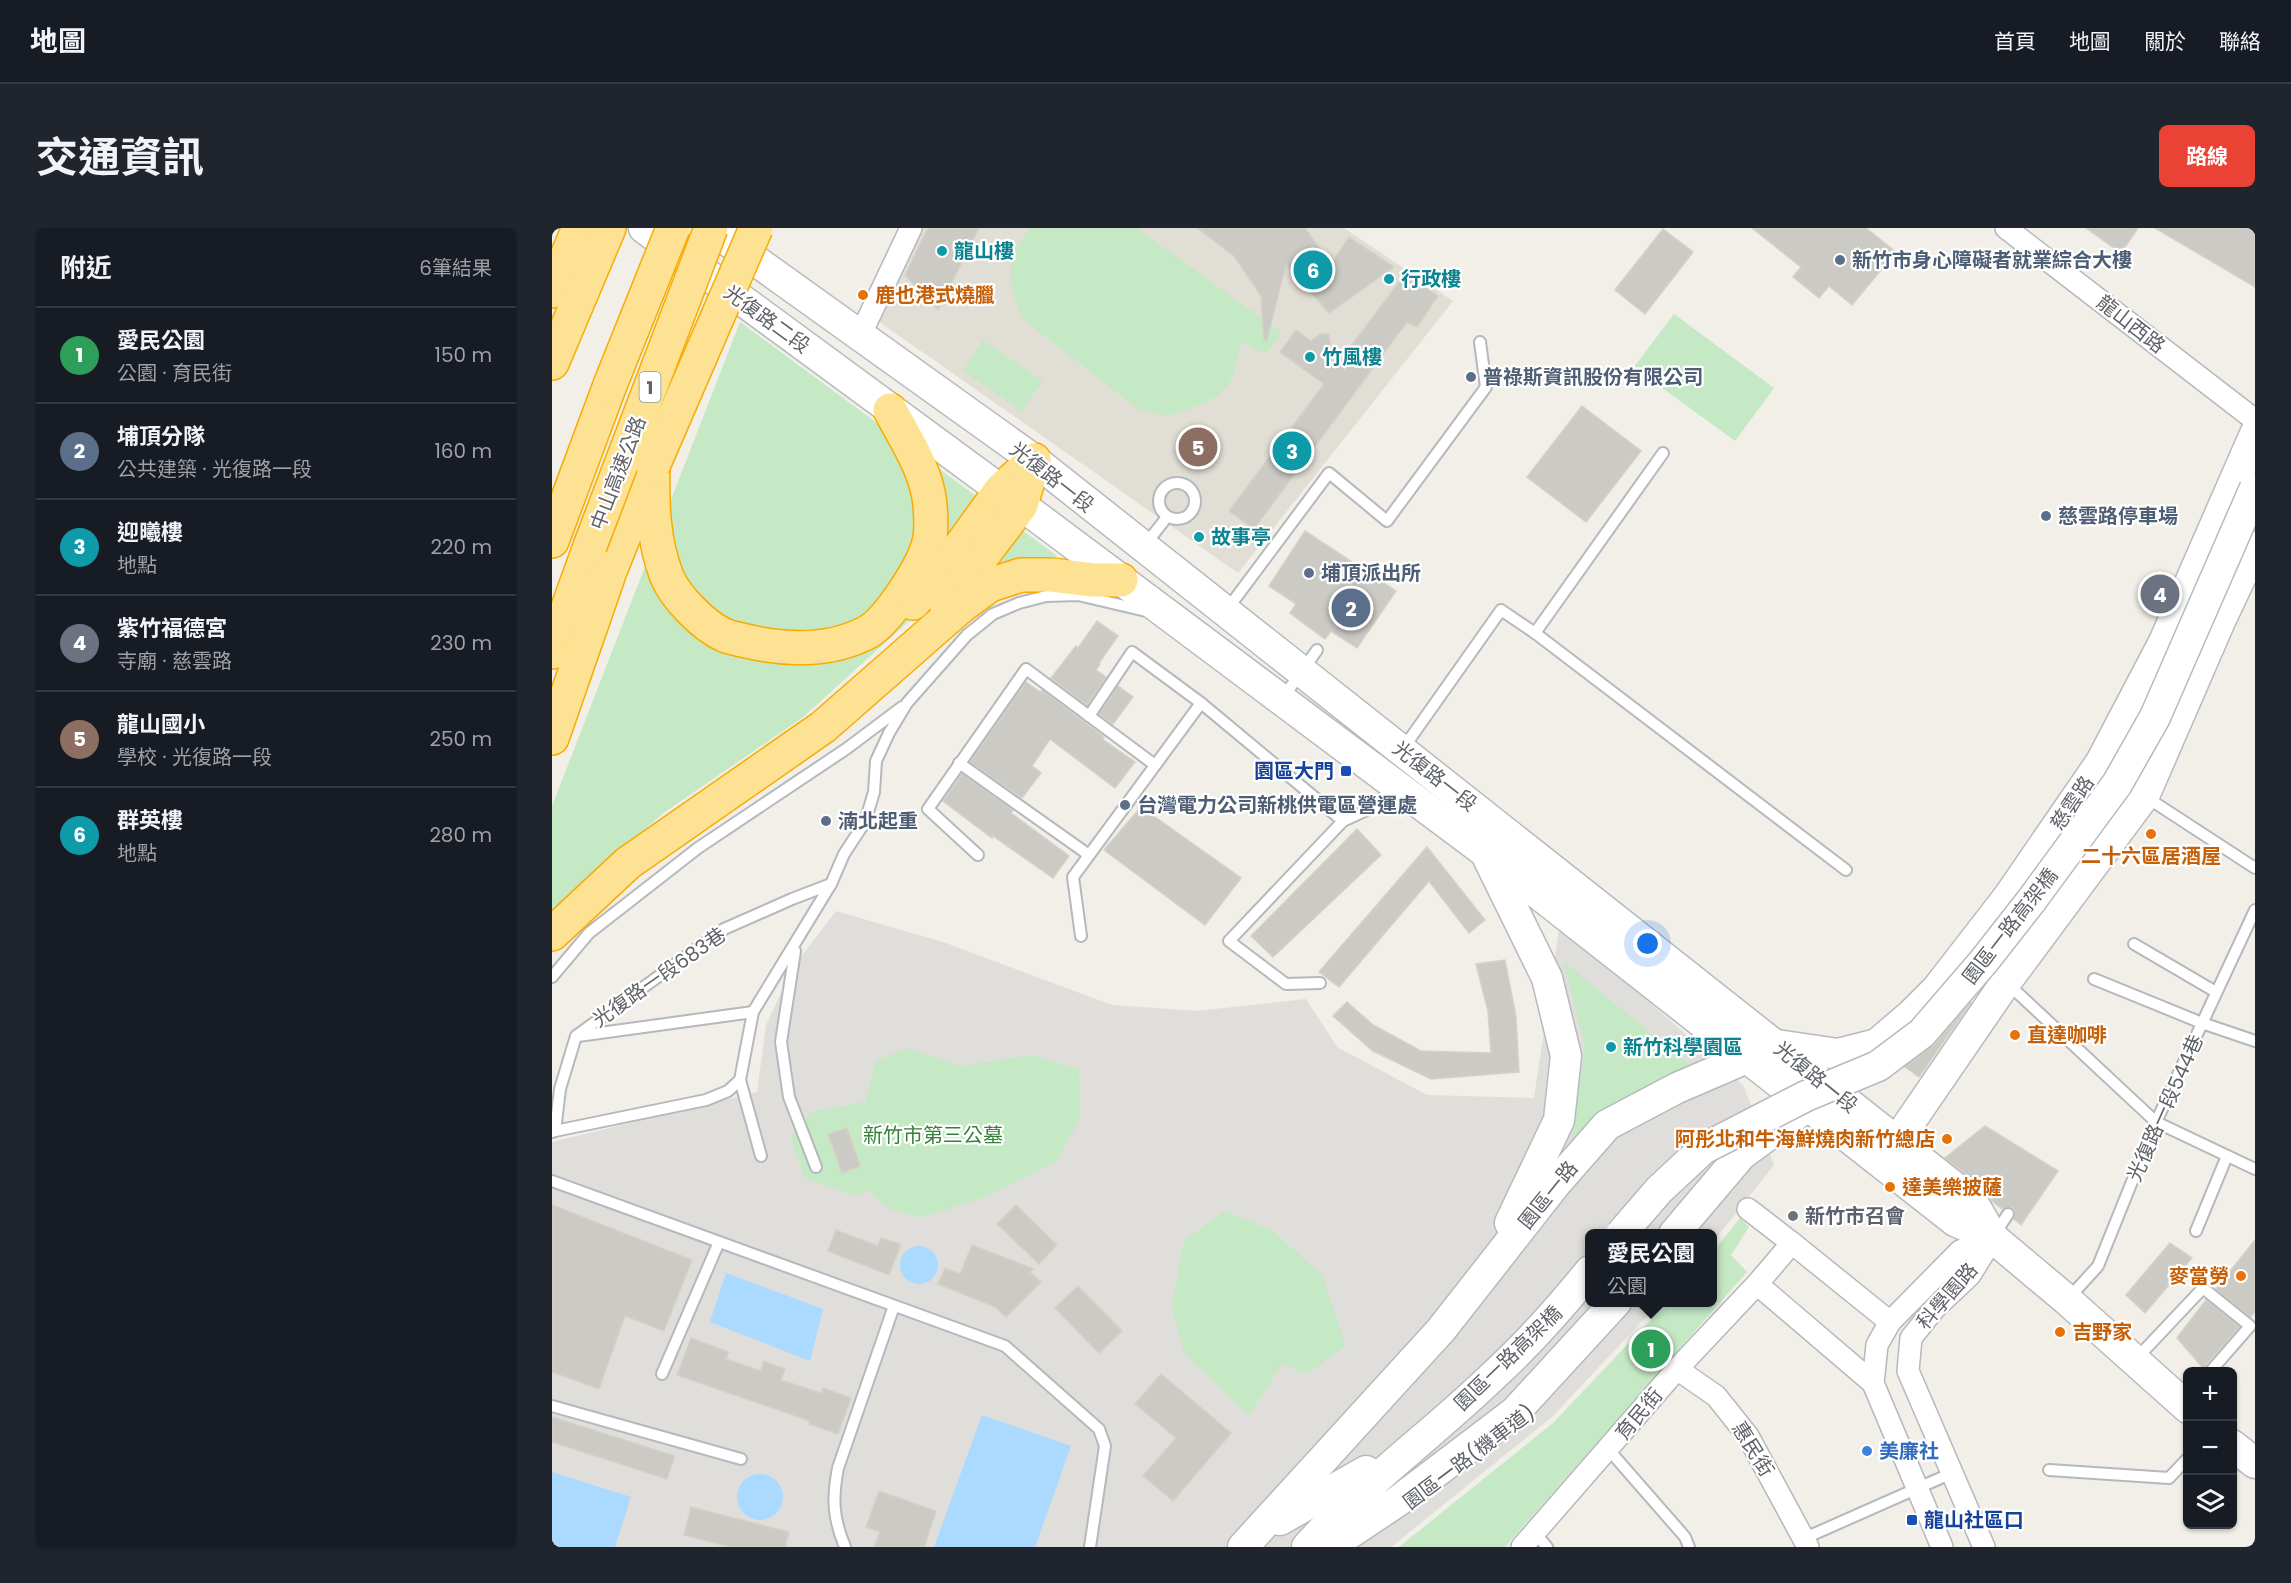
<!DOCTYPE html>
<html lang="zh-TW">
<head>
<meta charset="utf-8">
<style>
	:root { --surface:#171b24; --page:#20242c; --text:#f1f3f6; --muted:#9ea1a6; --line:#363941; --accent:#ea4335 }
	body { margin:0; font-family:Poppins,"Noto Sans TC",sans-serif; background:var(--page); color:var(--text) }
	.controls { position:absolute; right:18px; bottom:18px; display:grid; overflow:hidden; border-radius:9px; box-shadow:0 2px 4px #0004 }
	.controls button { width:54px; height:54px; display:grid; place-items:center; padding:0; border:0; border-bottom:2px solid var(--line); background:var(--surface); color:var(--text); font:30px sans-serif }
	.you { position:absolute; left:1096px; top:716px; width:21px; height:21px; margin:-15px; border:4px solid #fff; border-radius:50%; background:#1a73e8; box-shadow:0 0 0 9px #1a73e833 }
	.badge { display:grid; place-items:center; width:39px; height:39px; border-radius:50%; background:var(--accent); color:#fff; font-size:20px; font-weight:700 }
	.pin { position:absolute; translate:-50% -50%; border:3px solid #fff; box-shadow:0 2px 6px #0006 }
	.popup { position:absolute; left:1033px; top:1001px; width:132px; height:78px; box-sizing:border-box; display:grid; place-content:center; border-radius:9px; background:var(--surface); filter:drop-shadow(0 2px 4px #0005); font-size:20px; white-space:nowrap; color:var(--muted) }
	.popup b { font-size:22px; color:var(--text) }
	.popup::after { content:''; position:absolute; left:50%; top:100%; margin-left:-12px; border:12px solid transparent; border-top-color:var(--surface) }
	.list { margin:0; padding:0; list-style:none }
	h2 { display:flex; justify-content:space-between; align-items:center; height:78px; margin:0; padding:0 24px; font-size:26px }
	h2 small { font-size:20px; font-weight:400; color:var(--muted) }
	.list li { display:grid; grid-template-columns:39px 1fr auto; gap:18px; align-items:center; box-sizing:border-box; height:96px; padding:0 24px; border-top:2px solid var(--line) }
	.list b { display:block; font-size:22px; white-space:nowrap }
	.list p { margin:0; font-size:20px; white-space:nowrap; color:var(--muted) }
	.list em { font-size:20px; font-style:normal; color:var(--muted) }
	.icon { flex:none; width:33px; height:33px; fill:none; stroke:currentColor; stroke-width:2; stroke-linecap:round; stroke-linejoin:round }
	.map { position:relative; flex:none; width:1703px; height:1319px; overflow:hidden; border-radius:9px }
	header { display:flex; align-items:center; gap:36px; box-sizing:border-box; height:84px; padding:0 30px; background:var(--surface); border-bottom:2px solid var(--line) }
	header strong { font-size:28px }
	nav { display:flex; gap:33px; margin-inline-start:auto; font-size:21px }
	.intro { display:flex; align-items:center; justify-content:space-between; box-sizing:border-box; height:144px; padding:0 36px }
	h1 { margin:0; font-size:42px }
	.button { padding:15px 27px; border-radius:9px; background:var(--accent); color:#fff; font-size:21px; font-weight:700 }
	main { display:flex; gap:36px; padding:0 36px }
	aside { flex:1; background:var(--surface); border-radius:9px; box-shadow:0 2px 4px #0004 }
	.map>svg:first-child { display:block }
	.industrial { fill:#e0deda }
	.education { fill:#e1ded6 }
	.green { fill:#c5e8c5 }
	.water { fill:#aadaff }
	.building { fill:#cccac5; stroke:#d6d1c6; stroke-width:1.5 }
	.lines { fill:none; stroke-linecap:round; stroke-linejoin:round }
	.lane-casing { stroke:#b5b8bc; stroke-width:14 }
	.street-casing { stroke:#b5b8bc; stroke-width:24 }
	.secondary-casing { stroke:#b6babf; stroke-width:33 }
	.highway-casing { stroke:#f9ab00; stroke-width:36 }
	.lane { stroke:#fff; stroke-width:10 }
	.street { stroke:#fff; stroke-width:21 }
	.secondary { stroke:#fff; stroke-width:30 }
	.highway { stroke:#fde293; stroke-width:33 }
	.secondary-bridge-casing { stroke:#b6babf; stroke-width:33; stroke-linecap:butt }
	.highway-bridge-casing { stroke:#f9ab00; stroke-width:36; stroke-linecap:butt }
	.secondary-bridge { stroke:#fff; stroke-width:30 }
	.highway-bridge { stroke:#fde293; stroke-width:33 }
	.culture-dot { fill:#0f9aa8; stroke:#fff; stroke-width:2 }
	.service-dot { fill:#5c6f8a; stroke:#fff; stroke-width:2 }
	.food-dot { fill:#e8710a; stroke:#fff; stroke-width:2 }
	.transit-dot { fill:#1a4fb4; stroke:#fff; stroke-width:2 }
	.worship-dot { fill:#6b7280; stroke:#fff; stroke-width:2 }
	.shop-dot { fill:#3f7fe0; stroke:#fff; stroke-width:2 }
	.labels { text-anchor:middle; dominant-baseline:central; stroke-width:4.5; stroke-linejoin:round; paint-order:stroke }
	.shield { fill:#fff; stroke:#8f9295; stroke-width:1.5 }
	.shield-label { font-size:18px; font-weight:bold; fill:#5f6368 }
	.culture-label { font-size:20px; font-weight:bold; fill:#0d838f; stroke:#fff; text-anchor:start }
	.service-label { font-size:20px; font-weight:bold; fill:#4e5e75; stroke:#fff; text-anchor:start }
	.food-label { font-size:20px; font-weight:bold; fill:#c56008; stroke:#fff; text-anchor:start }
	.street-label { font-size:20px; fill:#5f6368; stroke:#fff }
	.transit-label { font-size:20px; font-weight:bold; fill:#164399; stroke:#fff; text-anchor:end }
	.park-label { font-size:20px; fill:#348238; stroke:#fff }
	.worship-label { font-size:20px; font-weight:bold; fill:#5b616d; stroke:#fff; text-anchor:start }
	.shop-label { font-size:20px; font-weight:bold; fill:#366cbe; stroke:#fff; text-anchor:start }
</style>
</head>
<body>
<header>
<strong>地圖</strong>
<nav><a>首頁</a><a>地圖</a><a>關於</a><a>聯絡</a></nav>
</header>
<div class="intro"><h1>交通資訊</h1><a class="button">路線</a></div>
<main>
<aside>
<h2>附近<small>6筆結果</small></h2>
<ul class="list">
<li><span class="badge" style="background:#2e9e5b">1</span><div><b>愛民公園</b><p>公園 · 育民街</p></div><em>150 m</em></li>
<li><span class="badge" style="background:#5c6f8a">2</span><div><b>埔頂分隊</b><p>公共建築 · 光復路一段</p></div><em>160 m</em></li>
<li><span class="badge" style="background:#0f9aa8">3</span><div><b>迎曦樓</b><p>地點</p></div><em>220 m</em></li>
<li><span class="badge" style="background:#6b7280">4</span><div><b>紫竹福德宮</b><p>寺廟 · 慈雲路</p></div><em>230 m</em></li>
<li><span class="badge" style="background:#8d6e63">5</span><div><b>龍山國小</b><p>學校 · 光復路一段</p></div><em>250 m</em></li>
<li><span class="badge" style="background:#0f9aa8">6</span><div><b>群英樓</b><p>地點</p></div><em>280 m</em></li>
</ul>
</aside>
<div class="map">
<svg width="1703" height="1319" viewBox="0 0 1703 1319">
	<rect width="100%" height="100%" fill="#f1efe8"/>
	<!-- industrial -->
	<path class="industrial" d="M284 683 394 715 560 777 645 783 754 771 785 819 875 867 982 870 1008 695 1191 857 1222 937 1161 1014 1160 1006H1038V1074L1107 1075 1000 1189 839 1319H0V914L205 864 214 797 242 738Z"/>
	<!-- education -->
	<path class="education" d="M371 0H792L901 73 686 345 326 93Z"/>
	<!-- green -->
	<g class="green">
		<path d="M479 0H585L730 105 713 127 689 113 680 151 671 163 656 174 616 188 587 182 471 91C455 60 452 27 479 0Z"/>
		<path d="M1122 86 1222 160 1183 213 1082 139Z"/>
		<path d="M188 94 505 328 357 393 250 490 110 586 0 684V578Z"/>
		<path d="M431 112 491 153 470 183 411 143Z"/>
		<path d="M1012 734 1138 837 1057 885 1018 925 1033 819Z"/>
		<path d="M355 820 409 838 479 827 527 841 528 891 503 935 428 971 368 990 336 980 315 962 302 968 253 950 238 908 260 884 313 874 323 833Z"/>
		<path d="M673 983 721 1003 770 1047 794 1118 754 1146 731 1135 697 1187 632 1125 620 1077 632 1012Z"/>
		<path d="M1188 990 1197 999 1179 1027 1195 1044 953 1319H847L1001 1195 1115 1075 1160 1074 1161 1024Z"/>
	</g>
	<!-- water -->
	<g class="water">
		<circle cx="367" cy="1037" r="19"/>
		<path d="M174 1045 271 1081 258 1133 158 1094Z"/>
		<path d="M430 1187 519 1218 483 1319H382Z"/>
		<path d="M0 1244 79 1269 63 1319H0Z"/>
		<circle cx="208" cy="1269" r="23"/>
	</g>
	<!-- building -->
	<g class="building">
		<path d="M376 0H427L386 82 353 47Z"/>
		<path d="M645 0H753L779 36 797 9 842 39 777 85 734 36 715 112H712L709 68 682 28Z"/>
		<path d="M1200 0H1314L1344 24 1300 77 1277 58 1267 70 1241 49 1249 39Z"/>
		<path d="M1534 0H1586L1569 25Z"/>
		<path d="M1603 0H1703V59Z"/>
		<path d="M1111 1 1141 24 1093 86 1063 62Z"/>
		<path d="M853 46 886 68 865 99 855 94 702 301 677 283 772 156 728 124 744 102 759 113 768 106H777L782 141Z"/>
		<path d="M1030 178 1089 223 1034 294 975 249Z"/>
		<path d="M753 303 844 363 805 420 779 403 773 411 738 385 744 376 717 358Z"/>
		<path d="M545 393 566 408 547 435 548 436 544 442 554 449 535 477 499 450 524 418 526 420Z"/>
		<path d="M474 454 488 464 490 462 552 509 550 511 583 534 563 560 498 511 480 538 489 545 470 570 418 534Z"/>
		<path d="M566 458 581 469 561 496 547 486Z"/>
		<path d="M410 546 461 582 459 585 517 628 501 650 441 608 440 610 391 573Z"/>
		<path d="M589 579 689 650 653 697 552 622Z"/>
		<path d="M805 601 829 627 721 729 699 708Z"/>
		<path d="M875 619 933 692 917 705 877 653 787 759 767 744Z"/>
		<path d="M953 732 964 789 967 844 879 851 821 823 781 788 795 774 821 797 869 823 939 825 936 783 924 736Z"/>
		<path d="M1419 774 1367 849 1353 839 1383 816Z"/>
		<path d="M1433 898 1506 943 1469 997 1462 991 1463 986 1461 980 1456 979 1450 981 1440 973 1431 959 1393 930Z"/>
		<path d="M295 900 308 938 290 945 276 906Z"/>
		<path d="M0 977 140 1032 112 1103 73 1088 47 1161 0 1144Z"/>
		<path d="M464 977 505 1017 487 1036 445 996Z"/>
		<path d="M284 1002 326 1018 329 1010 349 1016 337 1047 276 1023Z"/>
		<path d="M1703 1012V1084L1698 1089 1664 1061Z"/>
		<path d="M1618 1015 1640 1030 1593 1085 1574 1067Z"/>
		<path d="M420 1017 482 1041 478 1044 489 1054 454 1089 443 1079 386 1056 393 1040 408 1046Z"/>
		<path d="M526 1058 570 1103 547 1125 503 1080Z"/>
		<path d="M1654 1072 1687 1099 1651 1140 1625 1110Z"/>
		<path d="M139 1110 177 1124 174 1131 209 1143 212 1133 233 1141 229 1152 269 1165 271 1160 299 1170 286 1206 257 1196 258 1193 125 1147Z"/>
		<path d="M609 1146 679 1205 621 1273 591 1248 624 1210 583 1176Z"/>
		<path d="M0 1189 123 1228 115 1251 0 1214Z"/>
		<path d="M327 1263 384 1283 372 1319H322L328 1304 314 1299Z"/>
		<path d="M139 1279 237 1304 233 1319H178L132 1307Z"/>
	</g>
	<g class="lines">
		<!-- lane casing -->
		<g class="lane-casing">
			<g id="lane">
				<circle cx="625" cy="273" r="18"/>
				<path d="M593 317 615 289"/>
				<path d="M674 383 777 245 835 293 934 159 928 114"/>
				<path d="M983 405 1294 642"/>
				<path d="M730 471 765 422"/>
				<path d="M537 488 580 424 649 475 791 593 826 577 841 556"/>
				<path d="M850 522 949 382 983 405 1111 225"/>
				<path d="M407 535 537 627"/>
				<path d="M1594 569 1703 640"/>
				<path d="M426 627 376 581 474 441 603 537"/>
				<path d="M529 708 521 649 649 475"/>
				<path d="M1582 716 1664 764"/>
				<path d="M243 723 229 814 237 869 264 939"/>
				<path d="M0 749 37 705 146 620 294 521 350 479"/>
				<path d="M1542 751 1650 795 1703 813"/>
				<path d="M768 755 734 756 677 713 791 593"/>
				<path d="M1455 755 1604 894 1703 941"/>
				<path d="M26 808 201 784"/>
				<path d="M188 852 209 928"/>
				<path d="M3 903 154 872 176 863 188 852 201 784 279 656"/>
				<path d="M0 904 3 903 8 861 24 808 172 701 240 671 279 656 292 626 313 594 322 564 324 533 337 505 355 475 415 407 441 386 467 375 494 368 526 367 594 383"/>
				<path d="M0 953 453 1118 547 1201 553 1218 538 1319"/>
				<path d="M1644 1003 1675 928"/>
				<path d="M1442 1007 1456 986"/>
				<path d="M1515 1072 1546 1038 1604 894 1703 682"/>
				<path d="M1585 1130 1651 1060 1698 1098 1658 1144"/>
				<path d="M110 1146 167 1014"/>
				<path d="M0 1178 189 1231"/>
				<path d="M1057 1222 1133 1309 1137 1319"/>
				<path d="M1497 1242 1617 1250 1636 1230"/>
				<path d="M983 1305 995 1319"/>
				<path d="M1253 1310 1400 1245"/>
				<path d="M293 1319C281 1290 280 1271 286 1240L342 1078"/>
			</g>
		</g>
		<!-- street casing -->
		<g class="street-casing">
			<g id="street">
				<path d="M1454 0 1703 192"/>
				<path d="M306 107 314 95 359 0"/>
				<path d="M1196 981 1240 1015"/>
				<path d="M1125 1141 1164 1168 1196 1208 1256 1319"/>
				<path d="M1321 1155 1205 1056 1240 1015 1338 1094"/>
				<path d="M970 1319 1125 1141 1205 1056"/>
				<path d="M1390 1319 1321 1155 1325 1117 1338 1094 1408 1023 1441 1010"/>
				<path d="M1432 1319 1356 1143 1359 1110 1383 1080 1418 1047 1441 1010"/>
			</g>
		</g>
		<!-- secondary casing -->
		<g class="secondary-casing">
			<g id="secondary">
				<path d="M92 0 469 277 933 624 1403 993 1441 1010 1515 1072 1636 1180"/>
				<path d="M158 0 482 232 1420 973 1441 1010"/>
				<path d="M937 632 995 750 1014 828 1007 892 958 995"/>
				<path d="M1225 817 1286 826 1325 816 1359 787 1385 761 1457 668 1549 534 1612 414 1703 206"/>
				<path d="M1345 913 1454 754 1592 568 1668 393 1703 319"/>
				<path d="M1122 1006 1189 927 1257 877"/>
				<path d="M1680 1217 1703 1235"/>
				<path d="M728 1292 814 1243"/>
				<path d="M691 1319 889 1102 1005 954 1055 897 1125 860 1211 823"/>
				<path d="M755 1319C811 1256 880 1207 941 1148 976 1116 1008 1080 1038 1043"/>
				<path d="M777 1319 846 1273 963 1184 1064 1074"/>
			</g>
		</g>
		<!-- highway casing -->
		<g class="highway-casing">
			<g id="highway">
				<path d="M0 63 27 0"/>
				<path d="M0 135 57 0"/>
				<path d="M101 238C100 276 101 313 115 349 124 370 152 398 172 407 178 410 187 411 194 413 232 422 277 424 314 405 335 395 369 341 376 318 380 307 379 289 378 277 375 243 354 212 338 182"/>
				<path d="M0 313 58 157"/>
				<path d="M361 375 400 330 449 262 482 232"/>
				<path d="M394 376 469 277 482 232"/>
				<path d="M0 424 38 318"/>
				<path d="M0 510 58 343 95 251"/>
				<path d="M0 706 76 635 271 499 408 379 438 357 469 347H500L541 352H569"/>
			</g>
		</g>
		<!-- lane -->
		<use href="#lane" class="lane"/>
		<!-- street -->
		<use href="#street" class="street"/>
		<!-- secondary -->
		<use href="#secondary" class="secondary"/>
		<!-- highway -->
		<use href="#highway" class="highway"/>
		<!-- secondary-bridge casing -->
		<g class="secondary-bridge-casing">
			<path id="secondary-bridge" d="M1069 1006 1107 962 1151 921 1254 868 1326 838 1370 805 1432 733 1479 673 1565 556 1603 489 1703 260"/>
		</g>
		<!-- highway-bridge casing -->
		<g class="highway-bridge-casing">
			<g id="highway-bridge">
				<path d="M58 157 121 0"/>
				<path d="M101 238 204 0"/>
				<path d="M38 318 159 0"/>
			</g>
		</g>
		<!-- secondary-bridge -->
		<use href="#secondary-bridge" class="secondary-bridge"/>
		<!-- highway-bridge -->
		<use href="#highway-bridge" class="highway-bridge"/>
	</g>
	<!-- markers -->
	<g class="culture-dot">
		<circle cx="390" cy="23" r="6"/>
		<circle cx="837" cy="51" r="6"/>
		<circle cx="758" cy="129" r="6"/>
		<circle cx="647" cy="309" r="6"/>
		<circle cx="1059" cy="819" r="6"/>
	</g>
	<g class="service-dot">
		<circle cx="1288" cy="32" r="6"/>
		<circle cx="919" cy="149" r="6"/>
		<circle cx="1494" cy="288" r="6"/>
		<circle cx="757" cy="345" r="6"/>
		<circle cx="573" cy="577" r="6"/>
		<circle cx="274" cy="593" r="6"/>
	</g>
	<g class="food-dot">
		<circle cx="311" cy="67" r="6"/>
		<circle cx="1599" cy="606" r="6"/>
		<circle cx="1463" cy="807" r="6"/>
		<circle cx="1395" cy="911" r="6"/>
		<circle cx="1338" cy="959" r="6"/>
		<circle cx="1689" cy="1048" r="6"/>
		<circle cx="1508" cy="1104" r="6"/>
	</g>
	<g class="transit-dot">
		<rect x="788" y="537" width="12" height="12" rx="3"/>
		<rect x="1354" y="1286" width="12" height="12" rx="3"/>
	</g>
	<circle class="worship-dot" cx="1241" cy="988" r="6"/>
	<circle class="shop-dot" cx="1315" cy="1223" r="6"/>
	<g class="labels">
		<!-- shield labels -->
		<rect class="shield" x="87.5" y="144" width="21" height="30" rx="4.5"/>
		<g class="shield-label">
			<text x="98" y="159">1</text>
		</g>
		<!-- culture labels -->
		<g class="culture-label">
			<text x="402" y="23">龍山樓</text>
			<text x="849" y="51">行政樓</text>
			<text x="770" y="129">竹風樓</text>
			<text x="659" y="309">故事亭</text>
			<text x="1071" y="819">新竹科學園區</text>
		</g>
		<!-- service labels -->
		<g class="service-label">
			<text x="1300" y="32">新竹市身心障礙者就業綜合大樓</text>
			<text x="931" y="149">普祿斯資訊股份有限公司</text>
			<text x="1506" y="288">慈雲路停車場</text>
			<text x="769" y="345">埔頂派出所</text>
			<text x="585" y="577">台灣電力公司新桃供電區營運處</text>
			<text x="286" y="593">湳北起重</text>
		</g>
		<!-- food labels -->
		<g class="food-label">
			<text x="323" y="67">鹿也港式燒臘</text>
			<text x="1599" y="628" text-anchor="middle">二十六區居酒屋</text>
			<text x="1475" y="807">直達咖啡</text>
			<text x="1383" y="911" text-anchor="end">阿彤北和牛海鮮燒肉新竹總店</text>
			<text x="1350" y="959">達美樂披薩</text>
			<text x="1677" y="1048" text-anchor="end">麥當勞</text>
			<text x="1520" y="1104">吉野家</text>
		</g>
		<!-- street labels -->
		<g class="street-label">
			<text transform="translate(215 91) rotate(36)">光復路二段</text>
			<text transform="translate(1579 96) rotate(38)">龍山西路</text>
			<text transform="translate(66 245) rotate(-69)">中山高速公路</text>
			<text transform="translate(500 249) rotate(38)">光復路一段</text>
			<text transform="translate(883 548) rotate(38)">光復路一段</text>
			<text transform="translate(1520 575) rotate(-56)">慈雲路</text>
			<text transform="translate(1458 698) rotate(-52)">園區一路高架橋</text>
			<text transform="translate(107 749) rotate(-35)">光復路一段683巷</text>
			<text transform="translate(1264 849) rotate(39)">光復路一段</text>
			<text transform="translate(1613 880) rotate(-66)">光復路一段544巷</text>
			<text transform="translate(996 967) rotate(-51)">園區一路</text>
			<text transform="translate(1395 1068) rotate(-49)">科學園路</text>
			<text transform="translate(956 1130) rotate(-44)">園區一路高架橋</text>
			<text transform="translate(1087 1186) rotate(-50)">育民街</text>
			<text transform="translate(1201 1221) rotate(58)">惠民街</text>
			<text transform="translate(917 1229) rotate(-37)">園區一路(機車道)</text>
		</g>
		<!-- transit labels -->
		<g class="transit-label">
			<text x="782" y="543">園區大門</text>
			<text x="1372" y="1292" text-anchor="start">龍山社區口</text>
		</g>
		<!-- park labels -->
		<g class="park-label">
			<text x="381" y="907">新竹市第三公墓</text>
		</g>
		<!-- worship labels -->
		<g class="worship-label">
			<text x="1253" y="988">新竹市召會</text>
		</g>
		<!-- shop labels -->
		<g class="shop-label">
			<text x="1327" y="1223">美廉社</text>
		</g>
	</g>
</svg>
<div class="controls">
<button>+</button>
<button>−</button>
<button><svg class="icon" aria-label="layers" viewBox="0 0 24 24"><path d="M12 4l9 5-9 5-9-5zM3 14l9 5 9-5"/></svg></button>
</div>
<div class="you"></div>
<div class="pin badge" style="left:1099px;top:1121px;background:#2e9e5b">1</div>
<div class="popup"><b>愛民公園</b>公園</div>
<div class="pin badge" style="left:799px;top:380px;background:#5c6f8a">2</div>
<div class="pin badge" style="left:740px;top:223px;background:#0f9aa8">3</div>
<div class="pin badge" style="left:1608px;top:366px;background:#6b7280">4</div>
<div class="pin badge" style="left:646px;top:219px;background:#8d6e63">5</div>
<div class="pin badge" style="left:761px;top:42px;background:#0f9aa8">6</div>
</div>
</main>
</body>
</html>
